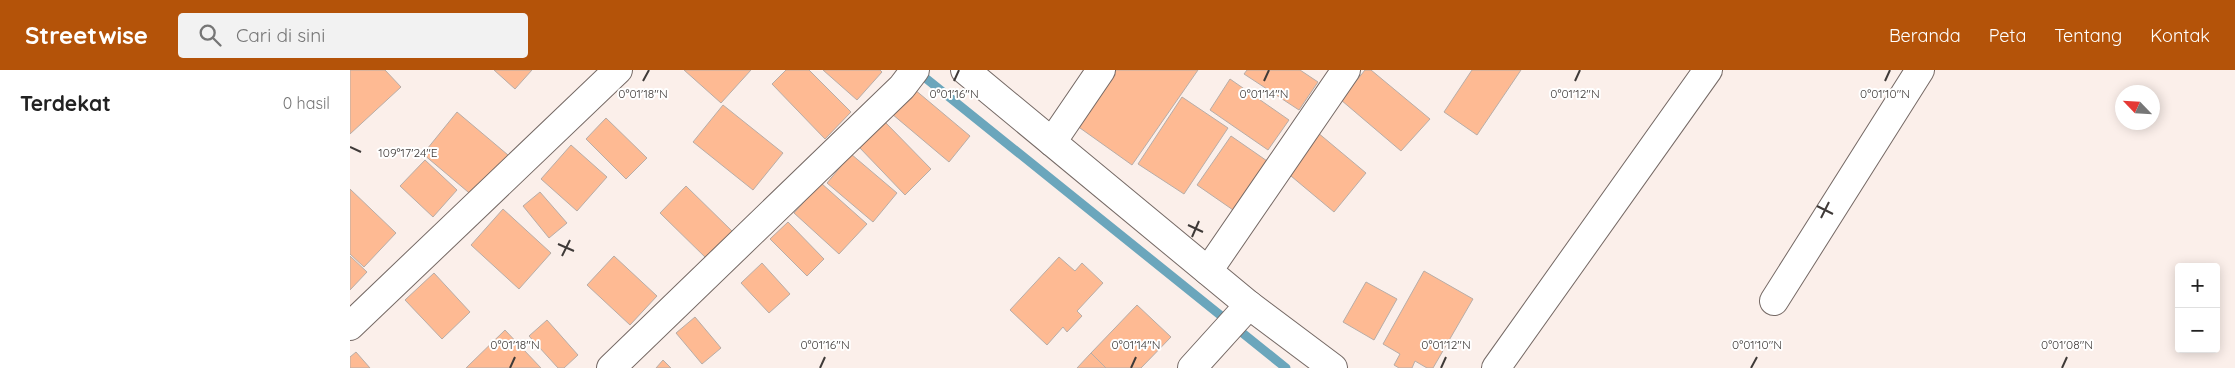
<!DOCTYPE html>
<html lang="id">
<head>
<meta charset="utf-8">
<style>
	:root { --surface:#fff; --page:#f2f2f2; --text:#222; --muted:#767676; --line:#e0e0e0; --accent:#b45309 }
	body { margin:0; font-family:Quicksand,sans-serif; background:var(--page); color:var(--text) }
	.controls { position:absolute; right:15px; bottom:15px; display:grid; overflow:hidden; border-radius:5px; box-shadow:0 2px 12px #0003 }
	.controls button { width:45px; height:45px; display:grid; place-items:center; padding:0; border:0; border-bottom:1px solid var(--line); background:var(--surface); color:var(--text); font:25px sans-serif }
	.compass { position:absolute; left:1765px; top:15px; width:45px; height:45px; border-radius:50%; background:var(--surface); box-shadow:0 2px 12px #0003; rotate:295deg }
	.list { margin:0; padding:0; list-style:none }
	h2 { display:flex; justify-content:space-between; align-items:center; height:65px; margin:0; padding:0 20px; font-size:21px }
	h2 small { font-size:16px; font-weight:400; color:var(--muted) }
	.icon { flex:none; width:28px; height:28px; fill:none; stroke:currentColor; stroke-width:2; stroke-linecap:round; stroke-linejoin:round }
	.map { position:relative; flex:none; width:1885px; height:298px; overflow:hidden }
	header { display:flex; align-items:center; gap:30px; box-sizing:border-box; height:70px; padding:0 25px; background:var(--accent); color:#fff }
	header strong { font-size:24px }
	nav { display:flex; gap:28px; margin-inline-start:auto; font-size:18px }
	.search { width:350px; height:45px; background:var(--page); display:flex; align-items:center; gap:12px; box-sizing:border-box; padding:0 18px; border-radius:5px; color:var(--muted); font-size:19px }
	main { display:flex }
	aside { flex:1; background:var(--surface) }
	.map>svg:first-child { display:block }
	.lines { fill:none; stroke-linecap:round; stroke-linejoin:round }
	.stream { stroke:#6ba6bc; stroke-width:9 }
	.building { fill:#feba93; stroke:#b8ada7 }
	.street-casing { stroke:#756965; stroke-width:30 }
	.street { stroke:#fff; stroke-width:28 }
	.ticks { fill:none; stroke:#3f3a38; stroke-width:2 }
	.ticks-label { font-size:12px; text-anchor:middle; fill:#3f3a38; stroke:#fff; stroke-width:4; stroke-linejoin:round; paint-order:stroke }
</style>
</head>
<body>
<header>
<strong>Streetwise</strong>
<div class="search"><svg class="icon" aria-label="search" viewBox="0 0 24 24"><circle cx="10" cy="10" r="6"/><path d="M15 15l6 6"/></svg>Cari di sini</div>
<nav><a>Beranda</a><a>Peta</a><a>Tentang</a><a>Kontak</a></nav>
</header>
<main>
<aside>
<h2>Terdekat<small>0 hasil</small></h2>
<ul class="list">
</ul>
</aside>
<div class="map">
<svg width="1885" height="298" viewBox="0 0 1885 298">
	<rect width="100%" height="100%" fill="#fbefea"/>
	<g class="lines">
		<!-- stream -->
		<path class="stream" d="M568 2 936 298"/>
	</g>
	<!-- building -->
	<g class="building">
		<path d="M0 0H35L51 17 0 64Z"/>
		<path d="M144 0H182L165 19Z"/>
		<path d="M334 0H401L371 33Z"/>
		<path d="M436 0H459L501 42 475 69 422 14Z"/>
		<path d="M473 0H530L532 2 507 30Z"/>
		<path d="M759 0H848L782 95 723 53Z"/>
		<path d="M897 0H950L968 12 949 40 894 4Z"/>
		<path d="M1015 0H1021L1080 49 1051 81 991 30Z"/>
		<path d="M1122 0H1171L1127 65 1094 42Z"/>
		<path d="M880 9 939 50 918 80 860 40Z"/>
		<path d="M564 19 620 66 599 92 542 44Z"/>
		<path d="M832 27 878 58 834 124 788 94Z"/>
		<path d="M373 35 433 83 403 120 343 72Z"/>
		<path d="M107 42 158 85 124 127 73 84Z"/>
		<path d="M256 48 297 88 276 109 236 69Z"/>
		<path d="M535 52 581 99 555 125 509 77Z"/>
		<path d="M967 62 1016 103 984 142 935 101Z"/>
		<path d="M881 66 920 93 886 142 847 115Z"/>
		<path d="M221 75 257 107 227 141 191 109Z"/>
		<path d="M501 84 547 123 523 152 477 113Z"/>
		<path d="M75 90 107 120 83 147 50 116Z"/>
		<path d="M471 113 517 154 489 184 444 143Z"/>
		<path d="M336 116 383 162 357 189 310 143Z"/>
		<path d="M0 119 46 163 14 197 0 184Z"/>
		<path d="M190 122 217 153 199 168 173 136Z"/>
		<path d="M153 139 201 183 169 219 121 175Z"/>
		<path d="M438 152 474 189 457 206 420 169Z"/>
		<path d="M0 186 17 202 0 220Z"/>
		<path d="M264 186 307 226 280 255 237 215Z"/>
		<path d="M709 187 725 201 732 193 753 213 727 241 732 246 717 262 713 257 697 275 660 240Z"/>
		<path d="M412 193 440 224 419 243 391 213Z"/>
		<path d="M1074 201 1123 229 1083 298H1077L1065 291 1062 298H1049L1044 295 1050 284 1033 274Z"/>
		<path d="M84 203 120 242 92 269 55 230Z"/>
		<path d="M1016 212 1047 229 1024 270 993 252Z"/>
		<path d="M787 235 821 267 791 298H756L741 283Z"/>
		<path d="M345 247 371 278 352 294 326 263Z"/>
		<path d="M197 250 228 285 214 298H208L179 266Z"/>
		<path d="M155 260 191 298H116Z"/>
		<path d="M6 282 20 298H0V287Z"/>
		<path d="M741 283 756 298H727Z"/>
		<path d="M313 290 321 298H306Z"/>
	</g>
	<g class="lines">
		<!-- street casing -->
		<g class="street-casing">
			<g id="street">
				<path d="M615 0 899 235 983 298"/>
				<path d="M702 72 751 0"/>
				<path d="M858 201 996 0"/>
				<path d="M1424 231 1570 0"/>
				<path d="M0 256 268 0"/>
				<path d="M261 298 552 17 565 0"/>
				<path d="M842 298 899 235"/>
				<path d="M1146 298 1358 0"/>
			</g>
		</g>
		<!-- street -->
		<use href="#street" class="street"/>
	</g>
	<!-- ticks -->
	<path class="ticks" d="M293 11 299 0M604 11 609 0M914 11 919 0M1225 11 1230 0M1535 11 1540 0M0 77 11 82M1467 136 1483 144M1471 148 1479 132M838 155 853 162M842 167 849 151M208 174 224 181M212 186 220 170M160 298 165 287M470 298 475 287M781 298 786 287M1091 298 1096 287M1401 298 1407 287M1712 298 1717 287"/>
	<g class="ticks-label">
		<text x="293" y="28">0°01'18"N</text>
		<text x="604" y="28">0°01'16"N</text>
		<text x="914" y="28">0°01'14"N</text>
		<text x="1225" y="28">0°01'12"N</text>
		<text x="1535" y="28">0°01'10"N</text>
		<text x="58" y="87">109°17'24"E</text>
		<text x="165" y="279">0°01'18"N</text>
		<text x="475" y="279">0°01'16"N</text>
		<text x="786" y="279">0°01'14"N</text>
		<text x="1096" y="279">0°01'12"N</text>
		<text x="1407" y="279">0°01'10"N</text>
		<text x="1717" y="279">0°01'08"N</text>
	</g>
</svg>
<div class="controls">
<button>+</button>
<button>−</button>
</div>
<svg class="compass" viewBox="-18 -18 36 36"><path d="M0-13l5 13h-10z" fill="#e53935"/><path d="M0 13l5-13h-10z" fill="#767676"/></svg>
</div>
</main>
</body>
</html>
